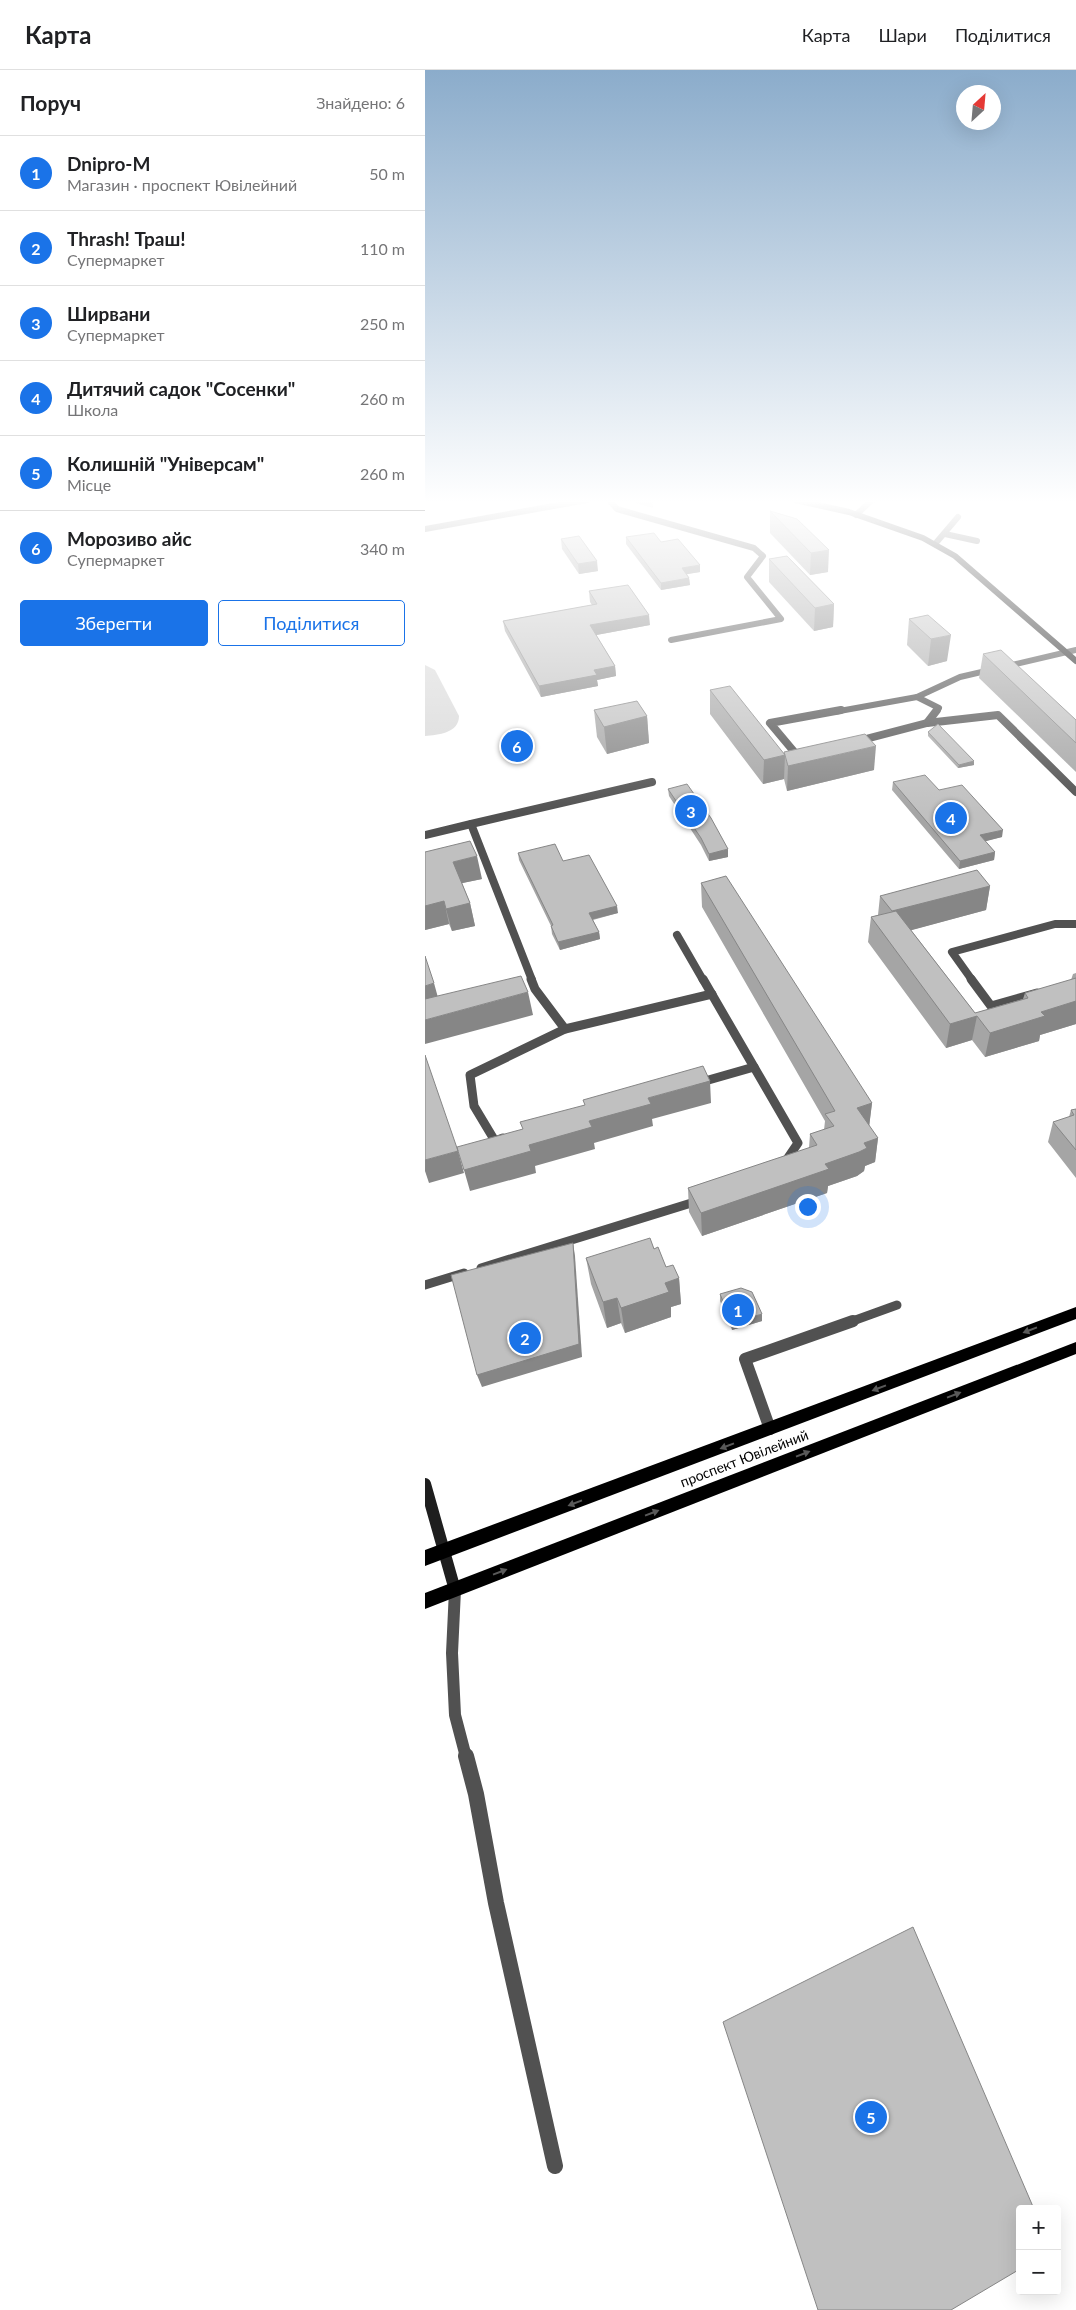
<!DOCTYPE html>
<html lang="uk">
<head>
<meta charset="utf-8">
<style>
	:root { --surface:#fff; --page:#f2f2f2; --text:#202124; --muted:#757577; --line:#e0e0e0; --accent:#1a73e8 }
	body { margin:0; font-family:Lato,sans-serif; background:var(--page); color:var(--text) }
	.controls { position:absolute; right:15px; bottom:15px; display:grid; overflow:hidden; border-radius:5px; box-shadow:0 5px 20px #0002 }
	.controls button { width:45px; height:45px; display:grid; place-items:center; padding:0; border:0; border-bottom:1px solid var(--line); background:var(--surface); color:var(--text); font:25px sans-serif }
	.compass { position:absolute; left:531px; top:15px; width:45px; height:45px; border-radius:50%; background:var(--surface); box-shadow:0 5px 20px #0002; rotate:26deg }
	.you { position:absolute; left:382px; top:1136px; width:18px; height:18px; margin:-12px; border:4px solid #fff; border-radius:50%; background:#1a73e8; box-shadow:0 0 0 8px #1a73e833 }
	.badge { display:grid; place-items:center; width:32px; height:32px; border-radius:50%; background:var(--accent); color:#fff; font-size:16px; font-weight:700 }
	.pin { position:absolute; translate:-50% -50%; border:2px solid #fff; box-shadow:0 1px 5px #0006 }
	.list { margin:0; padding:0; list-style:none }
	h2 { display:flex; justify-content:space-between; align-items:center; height:65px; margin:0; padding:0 20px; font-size:21px }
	h2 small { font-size:16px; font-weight:400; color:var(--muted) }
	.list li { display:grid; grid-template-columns:32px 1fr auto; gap:15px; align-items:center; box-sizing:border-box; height:75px; padding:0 20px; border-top:1px solid var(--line) }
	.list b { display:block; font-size:19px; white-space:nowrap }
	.list p { margin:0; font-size:16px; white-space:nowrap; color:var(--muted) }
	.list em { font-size:16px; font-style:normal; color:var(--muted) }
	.actions { display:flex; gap:10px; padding:15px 20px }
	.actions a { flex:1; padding:11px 0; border:1px solid var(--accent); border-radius:5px; text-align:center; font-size:18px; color:var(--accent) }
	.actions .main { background:var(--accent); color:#fff }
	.map { position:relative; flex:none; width:651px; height:2240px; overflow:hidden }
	header { display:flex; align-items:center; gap:30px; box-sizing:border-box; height:70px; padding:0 25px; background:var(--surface); border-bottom:1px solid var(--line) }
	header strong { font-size:24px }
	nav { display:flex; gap:28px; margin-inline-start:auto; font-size:18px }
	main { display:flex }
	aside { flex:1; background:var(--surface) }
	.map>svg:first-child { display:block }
	.green { fill:#d8d8d8 }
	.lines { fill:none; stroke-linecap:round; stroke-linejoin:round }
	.lane-far4 { stroke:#515151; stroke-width:6 }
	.lane-far3 { stroke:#515151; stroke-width:8 }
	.lane-far2 { stroke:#515151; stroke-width:9 }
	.lane-far1 { stroke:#515151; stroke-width:12 }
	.lane { stroke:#515151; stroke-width:16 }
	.secondary-far1 { stroke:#1e1e1e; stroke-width:6 }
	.secondary { stroke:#1e1e1e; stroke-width:12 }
	.primary { fill:#000; fill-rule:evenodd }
	.wall { fill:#a5a5a5 }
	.shaded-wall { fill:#868686 }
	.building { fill:#c0c0c0; stroke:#868686 }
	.oneway { fill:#595959 }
	.labels { text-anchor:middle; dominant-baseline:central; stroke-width:4.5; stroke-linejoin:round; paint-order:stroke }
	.street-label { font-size:14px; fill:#000; stroke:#fff }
</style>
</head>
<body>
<header>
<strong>Карта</strong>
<nav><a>Карта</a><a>Шари</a><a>Поділитися</a></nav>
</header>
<main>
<aside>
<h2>Поруч<small>Знайдено: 6</small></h2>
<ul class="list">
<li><span class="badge">1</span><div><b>Dnipro-M</b><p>Магазин · проспект Ювілейний</p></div><em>50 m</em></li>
<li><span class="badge">2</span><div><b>Thrash! Траш!</b><p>Супермаркет</p></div><em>110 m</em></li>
<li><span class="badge">3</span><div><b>Ширвани</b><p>Супермаркет</p></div><em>250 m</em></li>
<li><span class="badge">4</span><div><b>Дитячий садок &quot;Сосенки&quot;</b><p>Школа</p></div><em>260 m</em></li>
<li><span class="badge">5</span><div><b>Колишній &quot;Універсам&quot;</b><p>Місце</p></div><em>260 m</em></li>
<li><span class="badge">6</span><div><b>Морозиво айс</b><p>Супермаркет</p></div><em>340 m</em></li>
</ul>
<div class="actions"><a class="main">Зберегти</a><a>Поділитися</a></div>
</aside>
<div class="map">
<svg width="651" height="2240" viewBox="0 0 651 2240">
	<rect width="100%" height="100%" fill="#fff"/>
	<!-- green -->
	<path class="green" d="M0 595 10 600 34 646C34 663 13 665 0 666Z"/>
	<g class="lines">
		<!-- lane-far4 -->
		<g class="lane-far4">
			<path d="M184 430 192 439 329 478 338 486 322 507 356 549 246 570"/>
			<path d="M431 445 447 430"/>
			<path d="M0 459 162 430"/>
			<path d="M520 464 552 471"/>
			<path d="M510 474 533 447"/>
			<path d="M409 642 492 627"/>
			<path d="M511 642 514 638 492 627 535 607 651 580"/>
		</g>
		<!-- lane-far3 -->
		<g class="lane-far3">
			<path d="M512 640 502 653 573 645 651 722"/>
			<path d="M433 671 502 653"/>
			<path d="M379 682 371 684 345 653 416 640"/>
			<path d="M0 765 46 754"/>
			<path d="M252 865 278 910"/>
			<path d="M107 910 46 754 227 712"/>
			<path d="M547 910 527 882 630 854H651"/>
		</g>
		<!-- lane-far2 -->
		<g class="lane-far2">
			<path d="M106 909 110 919 140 959"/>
			<path d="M278 909 373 1073 358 1095"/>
			<path d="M546 909 566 936 612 923"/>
			<path d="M273 1013 329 997"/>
			<path d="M78 1068 70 1071 49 1036 45 1005 140 959 287 924"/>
			<path d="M56 1198 276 1130"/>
			<path d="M0 1215 39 1203"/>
			<path d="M425 1252 472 1235"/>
		</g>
		<!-- lane-far1 -->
		<g class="lane-far1">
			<path d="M345 1359 320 1289 428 1251"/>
			<path d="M30 1520 27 1583 30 1645 41 1687"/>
		</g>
		<!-- lane -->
		<path class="lane" d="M41 1686 51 1724 71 1833 130 2096"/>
		<!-- secondary-far1 -->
		<path class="secondary-far1" d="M370 430 424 442 498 468 530 486 651 591"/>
		<!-- secondary -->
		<path class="secondary" d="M0 1414 30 1520"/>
		<!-- primary -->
		<g class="primary">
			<path d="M651 1237V1249L0 1496V1480Z"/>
			<path d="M651 1272V1284L0 1539V1523Z"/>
		</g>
	</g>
	<!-- wall -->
	<g class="wall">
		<path d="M203 430H227L228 438 204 431Z"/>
		<path d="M345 441 372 449 403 502 385 505 345 463Z"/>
		<path d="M201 467 236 472 275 502 262 504 264 508 265 515 236 520 201 474Z"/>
		<path d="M136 469 173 501 154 504 137 479Z"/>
		<path d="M362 486 409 534 408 557 389 561 344 512V489Z"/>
		<path d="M164 521 225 555 171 565 190 596 191 606 172 610 173 616 116 627 80 561 78 551 167 535 165 532Z"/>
		<path d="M503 545 522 591 503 596 482 575 484 549Z"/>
		<path d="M558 584 651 650V702L554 608Z"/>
		<path d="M285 620 359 684 449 700 362 721 359 709 338 714 285 644Z"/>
		<path d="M169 640 222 646 224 673 182 684 172 667Z"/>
		<path d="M503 662 549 695 533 698 503 666Z"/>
		<path d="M468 712 514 720 577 767 560 771 570 782 569 790 534 799 467 720Z"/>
		<path d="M243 719 303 787 284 791 276 775 244 726Z"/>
		<path d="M0 782 57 809 37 813 45 833 50 856 27 861 24 854 0 860Z"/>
		<path d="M93 783 138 791 193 843 168 850 174 862 175 869 135 880 127 864 126 856 94 790Z"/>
		<path d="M276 813 447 1033 444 1057 453 1068 450 1092 440 1096 439 1101 432 1106 403 1116 402 1123 277 1166 264 1142 263 1118 384 1078 385 1064 399 1060 400 1051 277 837Z"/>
		<path d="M565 816 561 840 486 860 550 943 598 929 600 923 646 910 648 904 651 903V954L615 965 614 971 560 987 547 970 521 978 443 872 446 847 453 845 455 826Z"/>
		<path d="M651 1039V1108L623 1072 628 1052 644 1047 646 1040Z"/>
		<path d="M229 1179 241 1197 254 1208 256 1234 246 1237V1247L200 1263 196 1253 182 1258 166 1214 161 1188Z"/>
		<path d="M295 1224 337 1251 307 1260 295 1231Z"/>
	</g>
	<!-- shaded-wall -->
	<g class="shaded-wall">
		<path d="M404 480 403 502 385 505 386 483Z"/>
		<path d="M172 491 173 501 154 504 153 494Z"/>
		<path d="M275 495V502L257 505V498Z"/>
		<path d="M264 508 265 515 236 520V513Z"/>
		<path d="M409 534 408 557 389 561 390 538Z"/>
		<path d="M224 545 225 555 166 566 165 555Z"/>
		<path d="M526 565 522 591 503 596 506 569Z"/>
		<path d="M190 596 191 606 172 610 173 616 116 627 114 616 169 600Z"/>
		<path d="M222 646 224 673 182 684 179 657Z"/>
		<path d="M451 676 449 700 362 721 363 696Z"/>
		<path d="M360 685 359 709 338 714 339 690Z"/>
		<path d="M549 691V695L533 698 534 695Z"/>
		<path d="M578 760 577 767 554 773 555 765Z"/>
		<path d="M303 779V787L284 791V784Z"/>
		<path d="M570 782 569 790 534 799 535 791Z"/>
		<path d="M52 786 57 809 33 814 28 792Z"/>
		<path d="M565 816 561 840 465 866 467 841Z"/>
		<path d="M19 831 24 854 0 860V836Z"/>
		<path d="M45 833 50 856 27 861 21 839Z"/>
		<path d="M192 836 193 843 165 850 164 843Z"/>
		<path d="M174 862 175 869 135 880 133 872Z"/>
		<path d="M9 913 15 935 0 940V916Z"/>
		<path d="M103 922 108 945 0 974V950Z"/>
		<path d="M651 931V954L615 965 614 971 560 987 565 963 616 942Z"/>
		<path d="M552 946 547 970 521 978 525 954Z"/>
		<path d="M285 1011 286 1033 227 1049 228 1056 169 1073 170 1079 110 1096 111 1103 45 1121 39 1100 223 1028Z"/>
		<path d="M447 1033 444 1057 432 1038Z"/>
		<path d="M453 1068 450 1092 440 1096 439 1101 432 1106 403 1116 402 1123 277 1166 276 1143 400 1094 439 1073Z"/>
		<path d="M33 1081 39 1103 4 1113 0 1101V1090Z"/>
		<path d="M148 1173 150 1186 157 1287 57 1317 52 1305Z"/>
		<path d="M254 1208 256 1234 246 1237V1247L200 1263 196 1238 240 1213Z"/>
		<path d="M192 1228 196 1253 182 1258 178 1232Z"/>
		<path d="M337 1244V1251L307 1260V1253Z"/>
	</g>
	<!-- building -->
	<g class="building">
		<path d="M345 441 372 449 404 480 386 483Z"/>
		<path d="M229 463 236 472 253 469 275 495 257 498 264 508 236 513 201 467Z"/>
		<path d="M154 466 172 491 153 494 136 469Z"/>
		<path d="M362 486 409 534 390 538 344 489Z"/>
		<path d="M203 515 224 545 165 555 190 596 169 600 172 605 114 616 78 551 172 534 164 521Z"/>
		<path d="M503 545 526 565 506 569 484 549Z"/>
		<path d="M576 580 651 650V673L558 584Z"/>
		<path d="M305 616 360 685 359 682 440 664 451 676 363 696 360 685 339 690 285 620Z"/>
		<path d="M212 631 222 646 179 657 169 640Z"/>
		<path d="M513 654 549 691 534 695 503 662Z"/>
		<path d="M500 705 514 720 537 715 578 760 555 765 570 782 535 791 468 712Z"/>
		<path d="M262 714 286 748 303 779 284 784 276 768 243 719Z"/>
		<path d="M45 771 52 786 28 792 45 833 21 839 19 831 0 836V782Z"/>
		<path d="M130 774 138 791 164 785 192 836 164 843 174 862 133 872 126 856 128 855 93 783Z"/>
		<path d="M552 800 565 816 467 841 455 826Z"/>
		<path d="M301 806 447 1033 432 1038 453 1068 439 1073 442 1078 434 1082 400 1094 404 1099 276 1143 263 1118 392 1075 385 1064 409 1056 400 1044 410 1041 276 813Z"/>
		<path d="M471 841 550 943 603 928 600 923 651 908V931L616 942 620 946 565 963 552 946 525 954 446 847Z"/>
		<path d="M0 886 9 913 0 916Z"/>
		<path d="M96 906 103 922 0 950V929Z"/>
		<path d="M0 985 33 1081 32 1077 98 1059 95 1052 160 1035 158 1030 278 996 285 1011 223 1028 226 1034 164 1051 167 1057 104 1075 106 1081 39 1100 33 1081 0 1090Z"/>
		<path d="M651 1039V1080L628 1052 649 1045 646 1040Z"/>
		<path d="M225 1168 229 1179 233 1177 241 1197 248 1195 254 1208 240 1213 244 1222 196 1238 192 1228 178 1232 161 1188Z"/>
		<path d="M148 1173 154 1274 52 1305 26 1205Z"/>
		<path d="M316 1218 327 1222 337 1244 307 1253 295 1224Z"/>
		<path d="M488 1857 609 2139H595V2199L526 2240H393L298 1952Z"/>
	</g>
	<!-- one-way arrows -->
	<defs><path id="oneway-solid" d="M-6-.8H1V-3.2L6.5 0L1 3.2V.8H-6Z" transform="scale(1.25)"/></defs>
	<g class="oneway">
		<use href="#oneway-solid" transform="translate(605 1260) rotate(159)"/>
		<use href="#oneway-solid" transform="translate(454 1318) rotate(159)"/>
		<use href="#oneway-solid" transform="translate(529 1325) rotate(-21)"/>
		<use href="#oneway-solid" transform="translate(302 1376) rotate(159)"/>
		<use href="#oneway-solid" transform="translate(378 1384) rotate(-21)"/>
		<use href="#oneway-solid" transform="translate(150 1433) rotate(159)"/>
		<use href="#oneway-solid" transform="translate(227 1443) rotate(-21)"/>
		<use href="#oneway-solid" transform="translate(75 1502) rotate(-21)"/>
	</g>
	<!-- sky -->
	<linearGradient id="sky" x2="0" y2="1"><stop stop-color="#8baccb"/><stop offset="0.58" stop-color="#fff"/><stop offset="1" stop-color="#fff" stop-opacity="0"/></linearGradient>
	<rect width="651" height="744" fill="url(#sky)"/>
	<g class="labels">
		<!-- street labels -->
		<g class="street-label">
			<text transform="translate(319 1388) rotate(-21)">проспект Ювілейний</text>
		</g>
	</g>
</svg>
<div class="controls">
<button>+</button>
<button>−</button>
</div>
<svg class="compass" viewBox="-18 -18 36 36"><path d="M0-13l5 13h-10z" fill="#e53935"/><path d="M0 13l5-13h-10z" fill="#757577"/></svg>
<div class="you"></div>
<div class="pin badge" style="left:313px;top:1240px">1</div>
<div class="pin badge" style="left:100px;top:1268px">2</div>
<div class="pin badge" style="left:266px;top:741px">3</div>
<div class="pin badge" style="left:526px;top:748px">4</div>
<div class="pin badge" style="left:446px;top:2047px">5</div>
<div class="pin badge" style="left:92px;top:676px">6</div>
</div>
</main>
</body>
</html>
